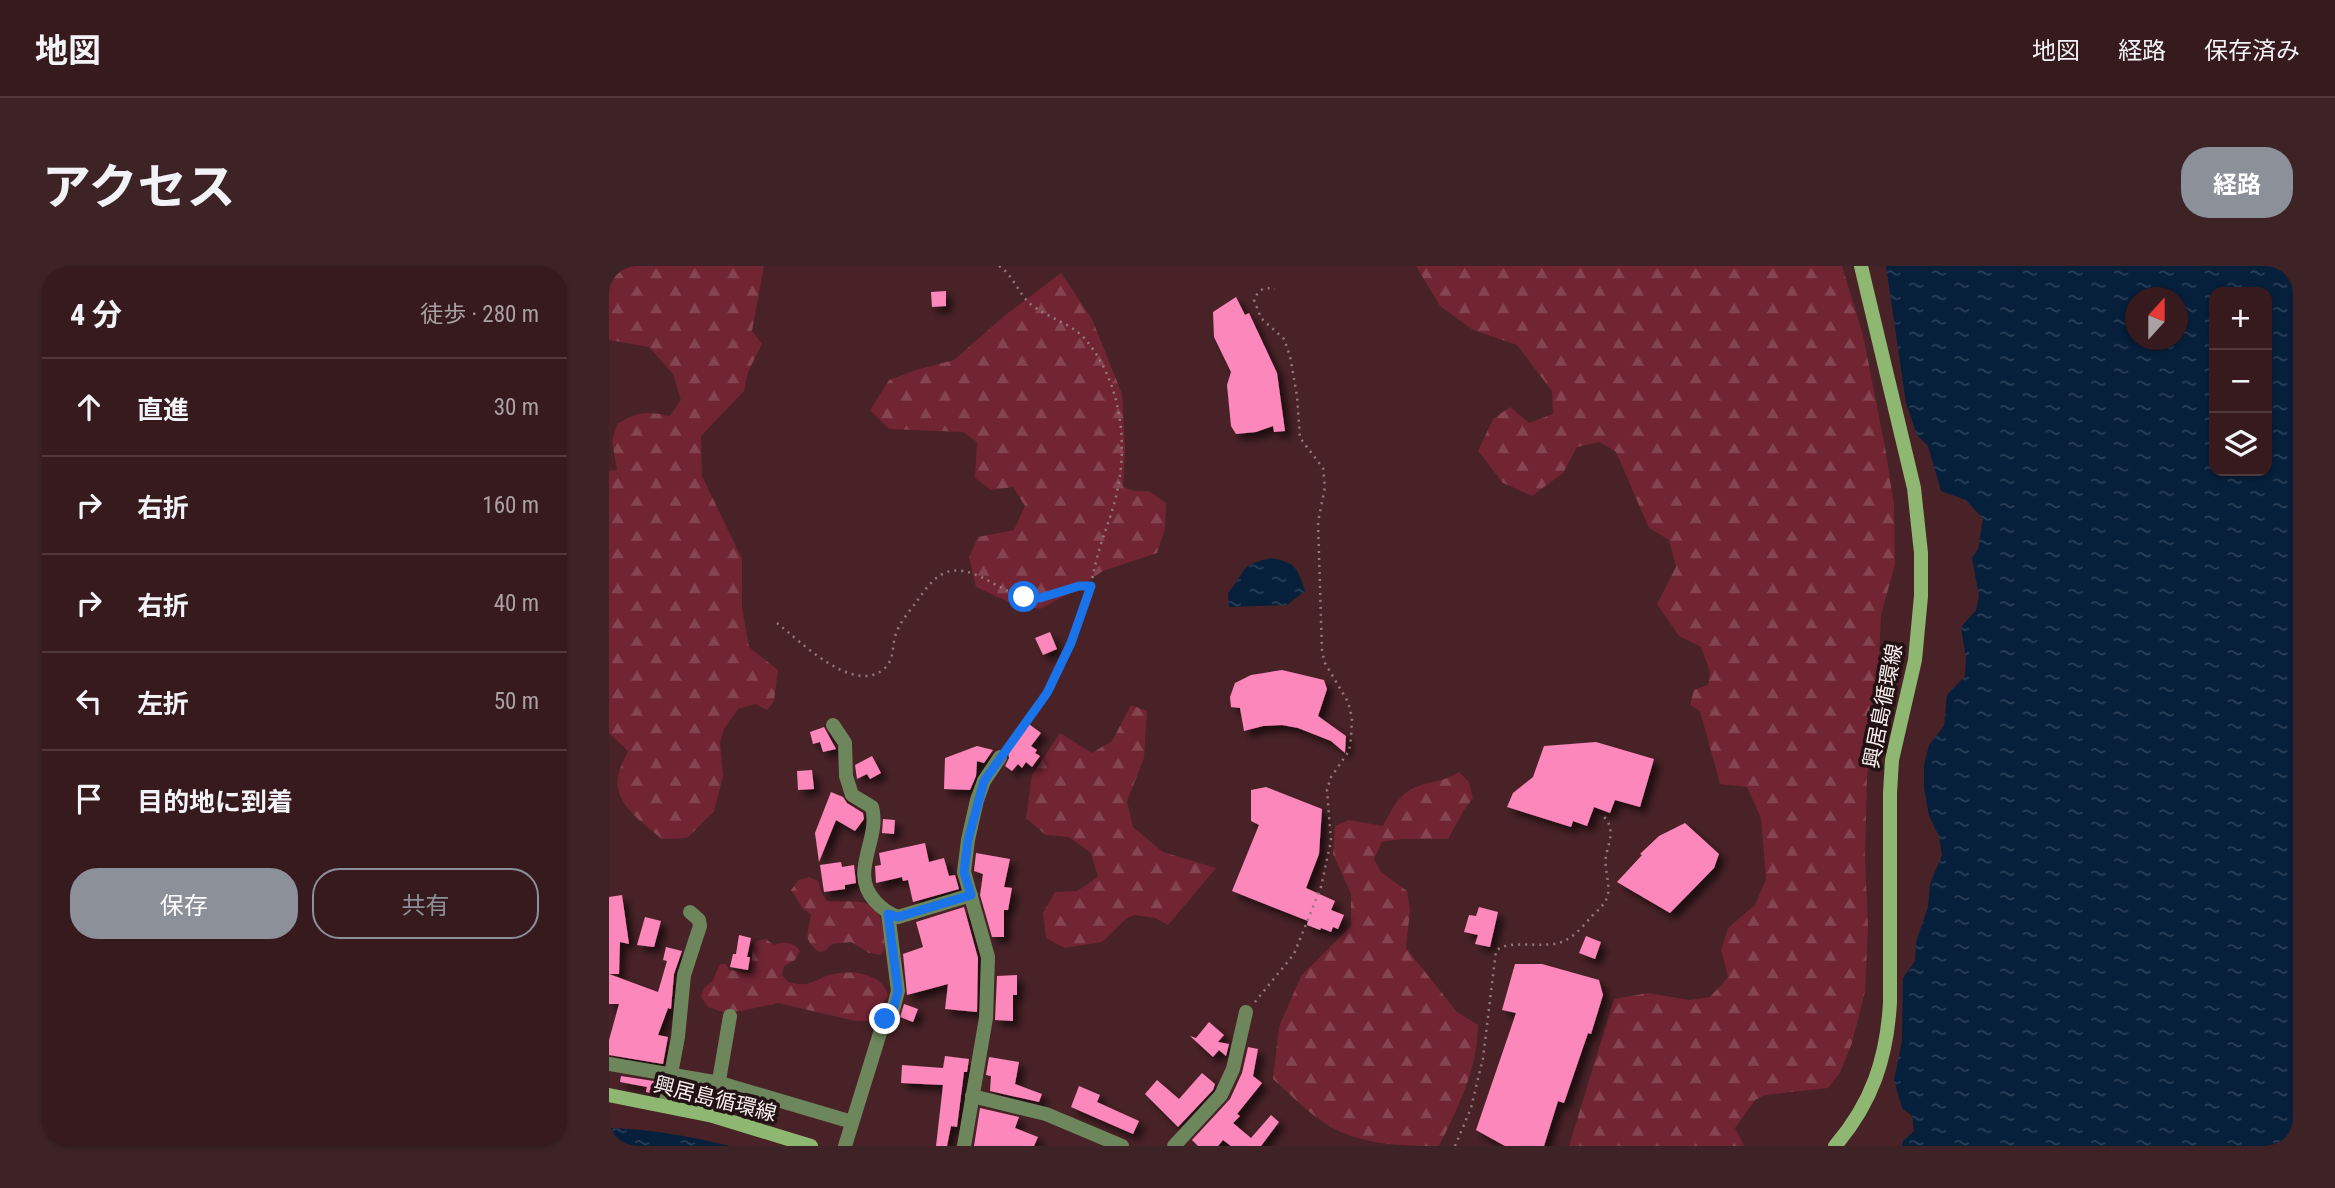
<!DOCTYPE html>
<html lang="ja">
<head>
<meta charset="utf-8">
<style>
	:root { --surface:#361a1d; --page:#3d2326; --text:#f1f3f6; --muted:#aaa1a4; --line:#50383b; --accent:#8c9099 }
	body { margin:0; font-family:"Roboto Condensed","Noto Sans JP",sans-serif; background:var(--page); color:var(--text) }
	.controls { position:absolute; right:21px; top:21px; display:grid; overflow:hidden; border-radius:14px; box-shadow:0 2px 5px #0004 }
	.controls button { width:63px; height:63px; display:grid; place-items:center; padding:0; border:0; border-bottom:2px solid var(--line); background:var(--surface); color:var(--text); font:35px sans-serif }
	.compass { position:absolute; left:1516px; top:21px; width:63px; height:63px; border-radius:50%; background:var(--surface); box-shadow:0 2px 5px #0004; rotate:21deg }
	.stop { position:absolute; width:21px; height:21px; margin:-16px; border:5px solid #1a73e8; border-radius:50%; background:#fff }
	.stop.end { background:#1a73e8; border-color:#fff; box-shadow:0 2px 7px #0008 }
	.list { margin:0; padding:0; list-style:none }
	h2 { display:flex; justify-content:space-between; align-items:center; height:91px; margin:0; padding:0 28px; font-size:30px }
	h2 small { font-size:23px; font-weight:400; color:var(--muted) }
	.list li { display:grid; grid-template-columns:46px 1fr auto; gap:21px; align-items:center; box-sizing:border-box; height:98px; padding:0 28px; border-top:2px solid var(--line) }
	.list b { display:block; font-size:26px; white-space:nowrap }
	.list em { font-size:23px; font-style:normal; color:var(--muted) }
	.actions { display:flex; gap:14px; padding:21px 28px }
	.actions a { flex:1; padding:16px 0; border:2px solid var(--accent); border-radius:28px; text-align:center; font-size:24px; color:var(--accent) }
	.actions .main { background:var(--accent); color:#fff }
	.icon { flex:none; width:38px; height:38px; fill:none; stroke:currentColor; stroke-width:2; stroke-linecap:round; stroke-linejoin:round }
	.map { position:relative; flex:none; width:1684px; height:880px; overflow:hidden; border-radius:28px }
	header { display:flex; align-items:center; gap:42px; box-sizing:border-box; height:98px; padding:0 35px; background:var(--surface); border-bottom:2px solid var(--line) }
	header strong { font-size:33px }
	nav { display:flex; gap:38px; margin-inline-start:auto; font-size:24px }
	.intro { display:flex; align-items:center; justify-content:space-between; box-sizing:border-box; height:168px; padding:0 42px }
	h1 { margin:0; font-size:49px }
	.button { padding:18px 32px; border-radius:28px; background:var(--accent); color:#fff; font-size:24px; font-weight:700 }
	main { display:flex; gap:42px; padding:0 42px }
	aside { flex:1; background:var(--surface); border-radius:28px; box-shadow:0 2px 5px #0004 }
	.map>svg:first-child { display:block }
	.forest { fill:url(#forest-firs) }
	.water { fill:url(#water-ripples); fill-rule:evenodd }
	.pier { fill:#482227 }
	.building { fill:#fc87bb; filter:url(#shadow) }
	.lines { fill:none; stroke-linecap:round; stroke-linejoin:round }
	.path { stroke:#93797c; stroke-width:2.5; stroke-dasharray:2 5; stroke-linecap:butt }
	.street { stroke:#6d865c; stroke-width:14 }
	.secondary { stroke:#8eb772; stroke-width:14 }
	.route { stroke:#1a73e8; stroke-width:9 }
	.labels { text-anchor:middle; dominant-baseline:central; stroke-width:7; stroke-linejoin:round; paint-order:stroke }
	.street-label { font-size:21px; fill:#fbf1f1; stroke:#231213 }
</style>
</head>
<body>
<header>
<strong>地図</strong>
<nav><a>地図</a><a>経路</a><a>保存済み</a></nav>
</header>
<div class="intro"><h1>アクセス</h1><a class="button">経路</a></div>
<main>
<aside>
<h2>4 分<small>徒歩 · 280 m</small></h2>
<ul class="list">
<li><svg class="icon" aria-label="ahead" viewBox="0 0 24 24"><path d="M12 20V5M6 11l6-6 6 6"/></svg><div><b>直進</b></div><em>30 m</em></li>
<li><svg class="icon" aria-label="right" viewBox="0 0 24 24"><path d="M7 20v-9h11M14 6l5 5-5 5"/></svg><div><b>右折</b></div><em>160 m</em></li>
<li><svg class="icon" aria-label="right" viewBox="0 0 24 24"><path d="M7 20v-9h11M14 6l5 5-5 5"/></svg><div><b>右折</b></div><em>40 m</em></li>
<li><svg class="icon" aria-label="left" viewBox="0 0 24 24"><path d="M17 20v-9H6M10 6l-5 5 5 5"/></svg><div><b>左折</b></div><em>50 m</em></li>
<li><svg class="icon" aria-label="arrive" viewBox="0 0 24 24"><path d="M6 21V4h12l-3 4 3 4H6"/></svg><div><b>目的地に到着</b></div></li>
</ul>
<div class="actions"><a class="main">保存</a><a>共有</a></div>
</aside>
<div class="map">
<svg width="1684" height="880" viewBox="0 0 1684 880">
	<defs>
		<pattern id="forest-firs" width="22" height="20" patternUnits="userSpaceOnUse" patternTransform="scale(1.75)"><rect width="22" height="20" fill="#712432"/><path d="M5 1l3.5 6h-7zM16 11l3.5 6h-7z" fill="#864450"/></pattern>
		<pattern id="water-ripples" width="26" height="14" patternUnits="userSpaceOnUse" patternTransform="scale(1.75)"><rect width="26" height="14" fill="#061f3a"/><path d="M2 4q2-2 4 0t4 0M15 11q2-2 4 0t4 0" fill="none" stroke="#2b4057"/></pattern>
		<filter id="shadow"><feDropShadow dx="6" dy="6" stdDeviation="3.5" flood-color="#0009"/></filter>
	</defs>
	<rect width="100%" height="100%" fill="#482227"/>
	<!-- forest -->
	<g class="forest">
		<path d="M0 0H155L143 65 153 78 139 106 135 125 92 170 93 210 133 293V342L140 381 169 404 165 435 158 444 146 438 129 443 115 463 111 476 114 511 105 545 78 572 53 573C33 556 1 536 10 506 12 499 16 492 19 485L0 467V205L8 204 3 175 8 158C30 145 36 145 61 150L72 134 64 108 40 81 0 74Z"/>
		<path d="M807 0H1233L1254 69 1276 181 1285 239 1286 298 1272 349 1268 439 1258 511 1256 590 1259 662 1256 726 1243 777 1231 807 1219 822 1156 829 1146 834 1126 862 1135 880H960L1005 733 1039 727 1081 734 1101 731 1119 711 1112 684 1119 662 1146 639 1157 613 1152 552 1138 521 1111 518 1091 445 1081 439 1085 424 1099 419 1101 406 1092 381 1070 370 1048 338 1067 301 1060 274 1040 262 1007 186 991 176 968 181 954 207 923 230 894 217 869 185 884 153 901 141 920 157 944 148 943 125 908 79 864 64 831 40Z"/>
		<path d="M452 7 483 53 513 128 516 182 514 221 525 225H540L557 237 556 263 548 287 494 305 461 327 431 343 400 336 367 321 360 291 369 271 405 264 416 240 404 221 382 224 366 212 368 176 354 166 280 163 261 144 280 114 307 104 345 94 394 51Z"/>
		<path d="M522 439 538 445 535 492 518 535 524 561 554 586 607 602 559 659 546 652 526 649 518 652 493 676 456 682 437 672 434 647 446 626 468 625 489 611 482 587 460 571 437 569 417 552 423 509 451 467 483 487 503 475Z"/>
		<path d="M850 506 860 516 864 532 855 544 839 573H792L773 576 765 593 772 606 798 625 801 644 797 682 848 746 869 759C869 802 849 842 830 880 791 880 747 879 714 856 696 844 680 827 664 813L670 761 692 710 742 660V628L724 588 726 560 740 554 774 560C782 545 790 527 807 521 824 514 832 517 850 506Z"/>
		<path d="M200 611 209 615 212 626 218 635C244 637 269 628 274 662 276 673 278 679 273 689L260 687 242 676 223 678 216 685 210 686C192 673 200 665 202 648L194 643 182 624 190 614Z"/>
		<path d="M157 673 165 679C174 675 185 676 191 685L186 694 175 700 173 709 179 716C185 717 190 719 196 718 204 717 210 713 217 710 237 703 274 705 279 730L259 755H246L169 737 132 745 114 746 99 741 92 731 94 723 104 714 111 698H117L120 704 141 707 144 681 148 675Z"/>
	</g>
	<!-- water -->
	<g class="water">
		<path d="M1277 0H1684V880H1293L1294 875 1305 865 1303 850 1293 842 1285 814 1293 775 1294 712 1306 695 1307 676 1319 641 1321 618 1333 589 1330 570 1320 550 1315 521V499L1320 479 1335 460 1338 429 1356 410 1357 393 1352 361 1367 344 1370 330 1363 292 1369 283 1374 253 1357 234 1332 225 1319 180 1308 169 1297 137ZM1658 26V205H1605V26ZM1526 32H1568V74H1526Z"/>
		<path d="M662 292C687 297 688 301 696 325L678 339 620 341 619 327C639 304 628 300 662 292Z"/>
		<path d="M0 862C43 863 79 870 121 880H0Z"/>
	</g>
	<!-- pier -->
	<path class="pier" d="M13 859 66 863 122 877 124 880 65 866Z"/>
	<!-- building -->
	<g class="building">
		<path d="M337 25V40L323 41 322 26Z"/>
		<path d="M627 31 636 49 640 47 668 107 676 165 665 166 664 160 647 166 627 168 622 160 618 119 622 106 605 71 604 46Z"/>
		<path d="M441 366 448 383 434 389 426 372Z"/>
		<path d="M673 404 715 414 718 423 709 450 737 470 736 487 722 475 689 462 673 459 654 460 635 465 631 442 622 441 621 431 626 417 642 409Z"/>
		<path d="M420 458 432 467 422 480 428 484 426 487 431 490 423 501 417 496 413 502 409 498 403 505 396 500 400 492 399 486Z"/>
		<path d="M215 461 227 483 214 486 211 476 204 478 201 466Z"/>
		<path d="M987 476 1045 493 1031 541 1006 534 1001 547 985 541 978 560 964 555 962 561 898 541 904 527 924 511 935 480Z"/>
		<path d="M368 480 384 484 375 497 368 495 367 510 361 524 335 523 336 492Z"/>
		<path d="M263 490 272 507 261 513 258 508 248 513 246 499Z"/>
		<path d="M203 504 205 523 189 524 188 505Z"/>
		<path d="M657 521 713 543 710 588 697 622 726 635 722 644 735 649 729 663 724 661 722 666 712 662 711 664 698 659 699 655 623 625 650 559 642 555V524Z"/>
		<path d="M222 526 234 531 238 537 254 547 255 553 246 565 227 554 210 596 206 567Z"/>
		<path d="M274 553 286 554 285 568 273 567Z"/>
		<path d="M1076 557 1110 588 1105 602 1061 647 1008 616 1033 589 1031 588 1050 570Z"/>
		<path d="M316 577 320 596 335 592 340 610 346 609 350 623 304 636 299 614 294 615 293 611 267 617 266 600 272 599 270 587Z"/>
		<path d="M367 587 401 593 395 621 403 622 399 644H395V671H383L371 629 374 608 365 605Z"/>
		<path d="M232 596 233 601 245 599 247 617 236 619V623L215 626 211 599Z"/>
		<path d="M13 629 20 678 11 676 10 708H0V631Z"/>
		<path d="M355 641 369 692 368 746 336 743 339 718 298 729 294 688 314 681 307 656Z"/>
		<path d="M870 641 889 646 881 681 866 678 869 669 855 666 860 649 867 650Z"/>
		<path d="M36 651 52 655 45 681 28 679Z"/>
		<path d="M130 669 142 672 138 691H141L139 704 121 701 124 688H127Z"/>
		<path d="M977 670 992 676 986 693 970 687Z"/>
		<path d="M57 681 73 685 65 708 62 743 59 742 49 769 59 771 54 798 0 789V774L10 738H0V708L49 726 58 695 54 694Z"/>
		<path d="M906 698H933L990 714 994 729 982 768 979 767 955 837 949 835 935 880H896L867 864 907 747 893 744Z"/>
		<path d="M408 709V729H404V755L386 754 388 710Z"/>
		<path d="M295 738 309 743 304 756 291 751Z"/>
		<path d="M600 756 615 769 609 776 620 778 617 790 610 784 604 791 581 770 587 772Z"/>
		<path d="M639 781 649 783 644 810 653 817 628 848 631 850 624 857 642 872 662 849 670 856 652 880H622L614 874 609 880H589L583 874 621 833 633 807Z"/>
		<path d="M336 790 360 793 358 806H355L348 861 342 860 338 880H327L334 819 292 817 293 799 334 802Z"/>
		<path d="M380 791 410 796 406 818 433 828 430 836 381 825 382 810 377 809Z"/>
		<path d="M593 807 606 818 604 824 569 861 536 828 548 814 570 833Z"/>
		<path d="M12 810 51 816 48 828 37 826 38 821 11 816Z"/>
		<path d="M70 820 99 825 96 839 67 833Z"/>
		<path d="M470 820 491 829 488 836 530 855 524 868 462 841Z"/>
		<path d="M371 842 410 851 406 862 429 871 425 880H365Z"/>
	</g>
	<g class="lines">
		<!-- path -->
		<g class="path">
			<path d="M390 0C405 9 409 29 424 40 441 53 462 57 477 74 510 114 519 171 509 221 505 244 495 266 489 288 485 302 483 316 479 330 470 363 455 398 437 428 426 446 412 462 399 480"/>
			<path d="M168 357C191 375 247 432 277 401 285 392 283 382 286 371 289 358 300 346 308 335 316 324 324 311 338 306 364 298 389 325 413 330 437 336 457 319 480 320"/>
			<path d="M646 736 685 688 712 621 722 575 718 524 722 511 740 485 742 472 743 452 739 436 716 397 713 386 709 256 716 221 714 202 691 172 688 130 681 90 675 73 652 52 645 34C650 23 654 21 666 23"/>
			<path d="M846 880 862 842 874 792 887 685C900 672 937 684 955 675 966 670 975 659 983 650 990 643 997 638 999 628 1001 616 995 603 997 590 1000 575 1007 562 994 550"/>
		</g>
		<!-- street -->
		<g class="street">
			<path d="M224 459 236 477 237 510 243 529 263 541C272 574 239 606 266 635 273 643 279 647 289 651L362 629"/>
			<path d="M0 798 111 817 243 856"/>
			<path d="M363 830 437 848 513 880"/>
			<path d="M56 840 69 771 75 709 91 660 90 654 81 646"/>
			<path d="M104 850 121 750"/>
			<path d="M236 880 271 767 284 744 289 725 279 647"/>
			<path d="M355 880 377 752 379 691 355 606 359 574 368 534 375 515 391 491"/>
			<path d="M565 880 612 829 624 803 637 746"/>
		</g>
		<!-- secondary -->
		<g class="secondary">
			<path d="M0 829 104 850 202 880"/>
			<path d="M1226 880C1263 837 1278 792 1281 736V527L1283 494 1306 394 1312 330V287L1305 222 1252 0"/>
		</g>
	</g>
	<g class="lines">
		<!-- route -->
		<path class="route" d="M276 753 284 744 289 725 279 648 289 651 362 629 355 606 359 574 375 515 438 427 462 377 482 320H470L431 332 415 331"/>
	</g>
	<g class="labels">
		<!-- street labels -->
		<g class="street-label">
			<text transform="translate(1274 440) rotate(-79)">興居島循環線</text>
			<text transform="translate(106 833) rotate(14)">興居島循環線</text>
		</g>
	</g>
</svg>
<div class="controls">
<button>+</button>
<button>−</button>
<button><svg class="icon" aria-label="layers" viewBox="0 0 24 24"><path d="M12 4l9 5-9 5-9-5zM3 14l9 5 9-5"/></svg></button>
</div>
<svg class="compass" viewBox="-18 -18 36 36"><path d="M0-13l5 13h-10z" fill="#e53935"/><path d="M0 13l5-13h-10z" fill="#aaa1a4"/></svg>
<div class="stop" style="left:415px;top:331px"></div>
<div class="stop end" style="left:276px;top:753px"></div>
</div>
</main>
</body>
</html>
